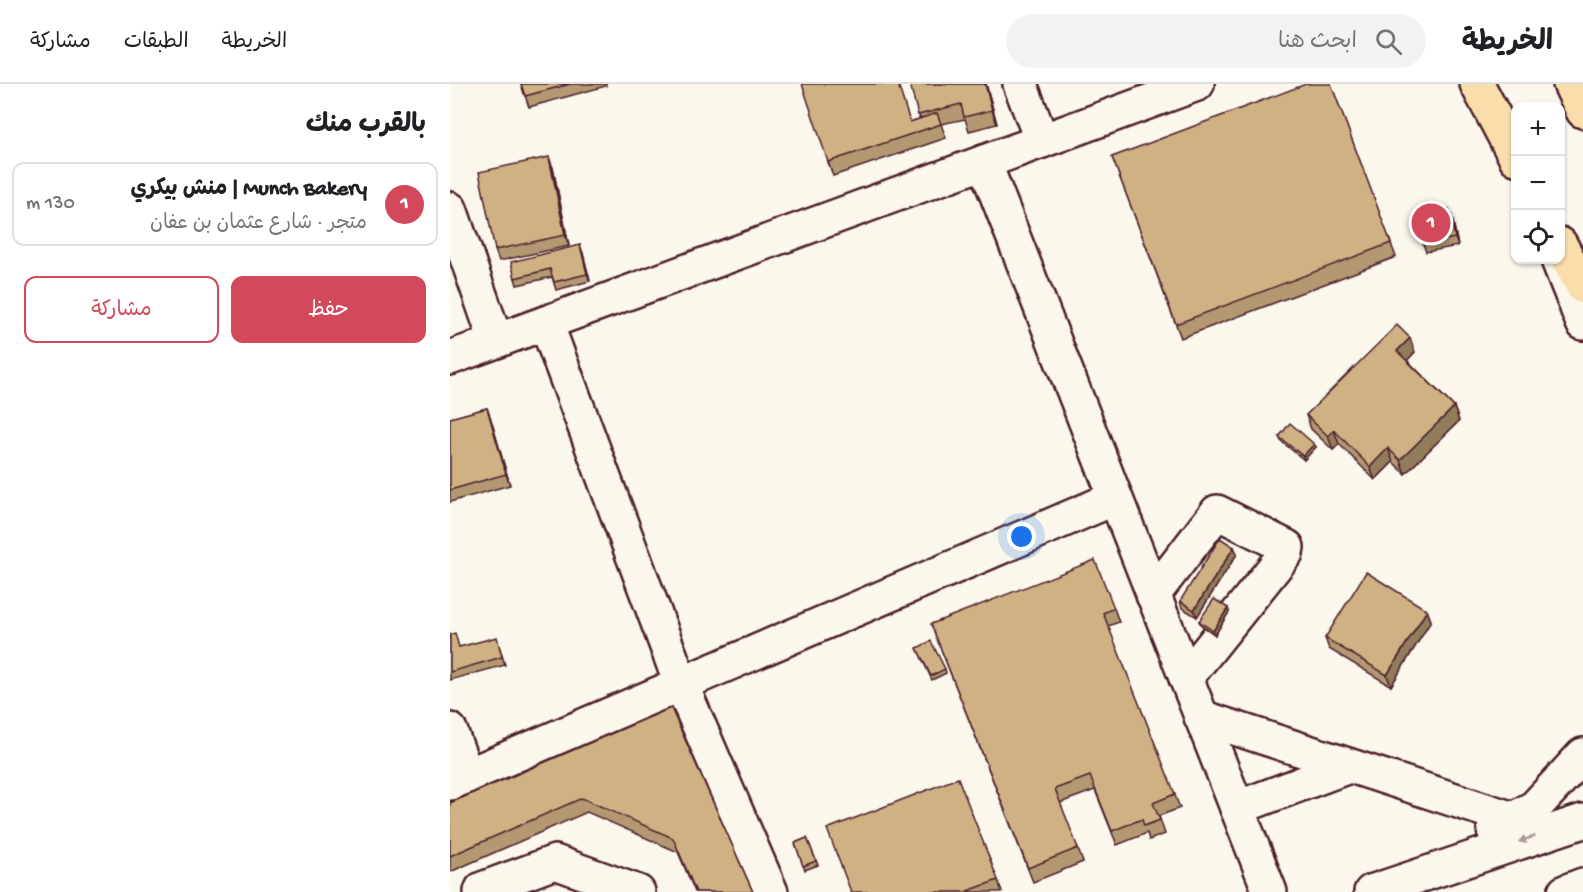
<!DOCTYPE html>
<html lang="ar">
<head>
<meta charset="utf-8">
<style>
	:root { --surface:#fff; --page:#f2f2f2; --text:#202124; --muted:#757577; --line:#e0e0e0; --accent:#d1495b }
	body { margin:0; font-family:"Gochi Hand","Playpen Sans Arabic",sans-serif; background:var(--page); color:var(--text); direction:rtl }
	.controls { position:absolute; right:18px; top:18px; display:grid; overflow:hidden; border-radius:12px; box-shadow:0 2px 4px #0004 }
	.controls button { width:54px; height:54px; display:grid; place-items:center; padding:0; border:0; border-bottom:2px solid var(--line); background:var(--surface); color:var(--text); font:30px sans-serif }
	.you { position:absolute; left:572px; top:453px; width:21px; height:21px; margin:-15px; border:4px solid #fff; border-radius:50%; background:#1a73e8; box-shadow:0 0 0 9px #1a73e833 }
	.badge { display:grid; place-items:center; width:39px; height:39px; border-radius:50%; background:var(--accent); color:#fff; font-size:20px; font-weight:700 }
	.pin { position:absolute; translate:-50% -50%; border:3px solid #fff; box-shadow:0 2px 6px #0006 }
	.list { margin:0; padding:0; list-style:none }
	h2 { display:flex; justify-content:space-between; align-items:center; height:78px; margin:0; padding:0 24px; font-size:26px }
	h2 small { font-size:20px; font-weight:400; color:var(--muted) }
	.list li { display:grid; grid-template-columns:39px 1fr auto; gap:18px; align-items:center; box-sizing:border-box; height:84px; margin:0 12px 12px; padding:0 12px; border:2px solid var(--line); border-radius:12px }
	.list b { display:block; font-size:22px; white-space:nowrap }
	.list p { margin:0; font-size:20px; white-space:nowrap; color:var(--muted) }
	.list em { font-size:20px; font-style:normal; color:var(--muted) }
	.actions { display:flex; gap:12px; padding:18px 24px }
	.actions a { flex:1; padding:14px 0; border:2px solid var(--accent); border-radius:12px; text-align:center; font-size:21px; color:var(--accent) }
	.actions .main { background:var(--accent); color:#fff }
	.icon { flex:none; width:33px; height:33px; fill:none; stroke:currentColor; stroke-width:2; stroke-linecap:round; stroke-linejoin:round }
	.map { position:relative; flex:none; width:1133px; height:808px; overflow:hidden; direction:ltr }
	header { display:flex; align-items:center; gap:36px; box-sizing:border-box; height:84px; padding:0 30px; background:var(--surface); border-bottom:2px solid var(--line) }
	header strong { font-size:28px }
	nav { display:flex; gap:33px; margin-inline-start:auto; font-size:21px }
	.search { width:420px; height:54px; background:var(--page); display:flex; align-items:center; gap:15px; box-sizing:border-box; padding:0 21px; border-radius:33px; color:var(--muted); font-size:22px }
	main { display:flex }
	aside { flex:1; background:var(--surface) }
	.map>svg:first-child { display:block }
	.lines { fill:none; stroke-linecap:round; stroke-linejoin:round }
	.minor-casing { stroke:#4a1f2b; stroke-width:38 }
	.major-casing { stroke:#4a1f2b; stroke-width:38 }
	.minor { stroke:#fbf7ec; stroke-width:33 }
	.major { stroke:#f9deab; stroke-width:33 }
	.wall { fill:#b39872; stroke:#4a1f2b; stroke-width:1.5 }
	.shaded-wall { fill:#927c5c; stroke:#4a1f2b; stroke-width:1.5 }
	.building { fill:#d0b184; stroke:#4a1f2b; stroke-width:1.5 }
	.oneway { fill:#ab9695 }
</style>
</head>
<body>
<header>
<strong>الخريطة</strong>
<div class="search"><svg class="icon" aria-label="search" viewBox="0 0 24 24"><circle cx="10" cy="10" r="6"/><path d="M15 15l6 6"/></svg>ابحث هنا</div>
<nav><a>الخريطة</a><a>الطبقات</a><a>مشاركة</a></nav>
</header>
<main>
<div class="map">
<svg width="1133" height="808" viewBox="0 0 1133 808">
	<rect width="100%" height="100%" fill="#fbf7ec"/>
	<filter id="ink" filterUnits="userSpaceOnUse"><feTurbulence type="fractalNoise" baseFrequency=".0167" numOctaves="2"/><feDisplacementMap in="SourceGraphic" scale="12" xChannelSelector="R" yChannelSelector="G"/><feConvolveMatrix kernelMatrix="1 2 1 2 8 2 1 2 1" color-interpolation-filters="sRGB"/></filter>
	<g filter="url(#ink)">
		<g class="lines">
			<!-- minor casing -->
			<g class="minor-casing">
				<g id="minor">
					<path d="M570 0 592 57"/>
					<path d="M534 78 820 808"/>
					<path d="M0 125 46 257"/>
					<path d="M1108 176 1133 239"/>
					<path d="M96 239 231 600 321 808"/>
					<path d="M0 274 747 0"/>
					<path d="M703 511 767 428 837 463 836 469 736 594"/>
					<path d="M751 633 1063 735"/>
					<path d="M0 646 17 692"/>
					<path d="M0 699 665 414"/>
					<path d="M787 724 899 682"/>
					<path d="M1044 746 1085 723 1133 671"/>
					<path d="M31 808 32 805 105 778 188 808"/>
					<path d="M921 808 1133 737"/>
					<path d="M1115 808 1133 801"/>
				</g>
			</g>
			<!-- major casing -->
			<g class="major-casing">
				<g id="major">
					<path d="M1027 0 1066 74"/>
					<path d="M1120 0 1133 27"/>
					<path d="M1110 160 1133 203"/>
				</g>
			</g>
			<!-- minor -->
			<use href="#minor" class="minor"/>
			<!-- major -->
			<use href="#major" class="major"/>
		</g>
		<!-- wall -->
		<g class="wall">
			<path d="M71 0H156V2L79 23Z"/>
			<path d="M460 0H536L547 40 519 47 515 35 491 40 496 54 383 92 378 78 461 38 470 35Z"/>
			<path d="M881 0 946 173 731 254 662 73Z"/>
			<path d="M103 84 119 162 49 177 45 166Z"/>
			<path d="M999 125 1002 133 1008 162 976 168 973 160Z"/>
			<path d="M130 161 140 197 106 206 102 193 67 201 65 194Z"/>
			<path d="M965 268 957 276 1004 323 1009 337 955 390 943 378 925 396 889 360 883 366 861 345 856 331Z"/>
			<path d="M37 324 60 401 0 418V334Z"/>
			<path d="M829 353 866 363 854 376 831 357Z"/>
			<path d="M784 463 787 470 747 533 732 524 730 517Z"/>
			<path d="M664 524 669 538 658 542 730 724 709 732 715 750 699 756 697 749 667 761 645 706 610 719 633 778 583 798 481 540Z"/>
			<path d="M977 526 981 537 941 602 879 565 875 554Z"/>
			<path d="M779 528 765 551 751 541 749 537Z"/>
			<path d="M0 551 9 563 49 561 55 581 0 596Z"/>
			<path d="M467 564 495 585 496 589 482 596Z"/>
			<path d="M221 624 303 808H245L228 768 137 728 0 788V719Z"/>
			<path d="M357 754 368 781 355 786 345 759Z"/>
			<path d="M548 796 552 808H401Z"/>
		</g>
		<!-- shaded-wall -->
		<g class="shaded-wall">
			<path d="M535 0H536L547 40 542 26Z"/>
			<path d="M99 73 103 84 119 162 115 151Z"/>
			<path d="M999 125 1002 133 1008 162 1005 154Z"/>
			<path d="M130 161 133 169 140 197 137 190Z"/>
			<path d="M960 254 965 268 953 281 947 267Z"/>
			<path d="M1004 323 1009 337 955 390 950 376Z"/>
			<path d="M37 324 41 335 60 401 56 390Z"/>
			<path d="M884 346 889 360 883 366 878 352Z"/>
			<path d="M864 360 866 363 854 376 853 372Z"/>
			<path d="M938 364 943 378 925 396 920 383Z"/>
			<path d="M784 463 787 470 747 533 744 526Z"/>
			<path d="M778 524 779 528 765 551 763 547Z"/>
			<path d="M977 526 981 537 941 602 937 591Z"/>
		</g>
		<!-- building -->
		<g class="building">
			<path d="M71 0H120L75 12Z"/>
			<path d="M352 0H448L460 38 487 29 491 40 378 78Z"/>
			<path d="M460 0H535L542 26 514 33 511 20 468 31Z"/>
			<path d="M856 0H881L941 159 726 240 662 73Z"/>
			<path d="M99 73 115 151 45 166 29 88Z"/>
			<path d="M999 125 1005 154 973 160 967 132Z"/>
			<path d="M130 161 137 190 104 198 100 185 65 194 61 178Z"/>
			<path d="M947 241 960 254 947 267 1004 323 950 376 938 364 920 383 884 346 878 352 856 331Z"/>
			<path d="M37 324 56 390 0 406V334Z"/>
			<path d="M840 339 864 360 853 372 829 353Z"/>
			<path d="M770 454 784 463 744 526 730 517Z"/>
			<path d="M645 476 664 524 653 529 725 710 703 719 710 736 694 742 692 735 662 747 640 692 605 705 628 764 578 784 481 540Z"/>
			<path d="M916 488 977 526 937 591 875 554Z"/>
			<path d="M764 515 778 524 763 547 749 537Z"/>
			<path d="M5 549 9 563 47 553 52 573 0 588V551Z"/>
			<path d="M481 557 495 585 481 592 467 564Z"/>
			<path d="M221 624 303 808H246L223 754 132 714 0 772V719Z"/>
			<path d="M508 694 548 796 515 808H401L377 745Z"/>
			<path d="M357 754 366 777 353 782 345 759Z"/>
		</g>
		<!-- one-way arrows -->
		<defs><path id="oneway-solid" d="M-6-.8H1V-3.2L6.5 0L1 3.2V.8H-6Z" transform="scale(1.5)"/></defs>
		<use class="oneway" href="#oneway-solid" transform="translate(1077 755) rotate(162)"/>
	</g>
</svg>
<div class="controls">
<button>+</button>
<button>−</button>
<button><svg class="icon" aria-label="locate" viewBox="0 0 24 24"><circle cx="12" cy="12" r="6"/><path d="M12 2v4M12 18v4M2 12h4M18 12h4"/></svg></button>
</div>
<div class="you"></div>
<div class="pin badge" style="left:981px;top:139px">1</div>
</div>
<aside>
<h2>بالقرب منك<small></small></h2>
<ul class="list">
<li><span class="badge">1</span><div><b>Munch Bakery | منش بيكري</b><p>متجر · شارع عثمان بن عفان</p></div><em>130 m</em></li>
</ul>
<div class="actions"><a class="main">حفظ</a><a>مشاركة</a></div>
</aside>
</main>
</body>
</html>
